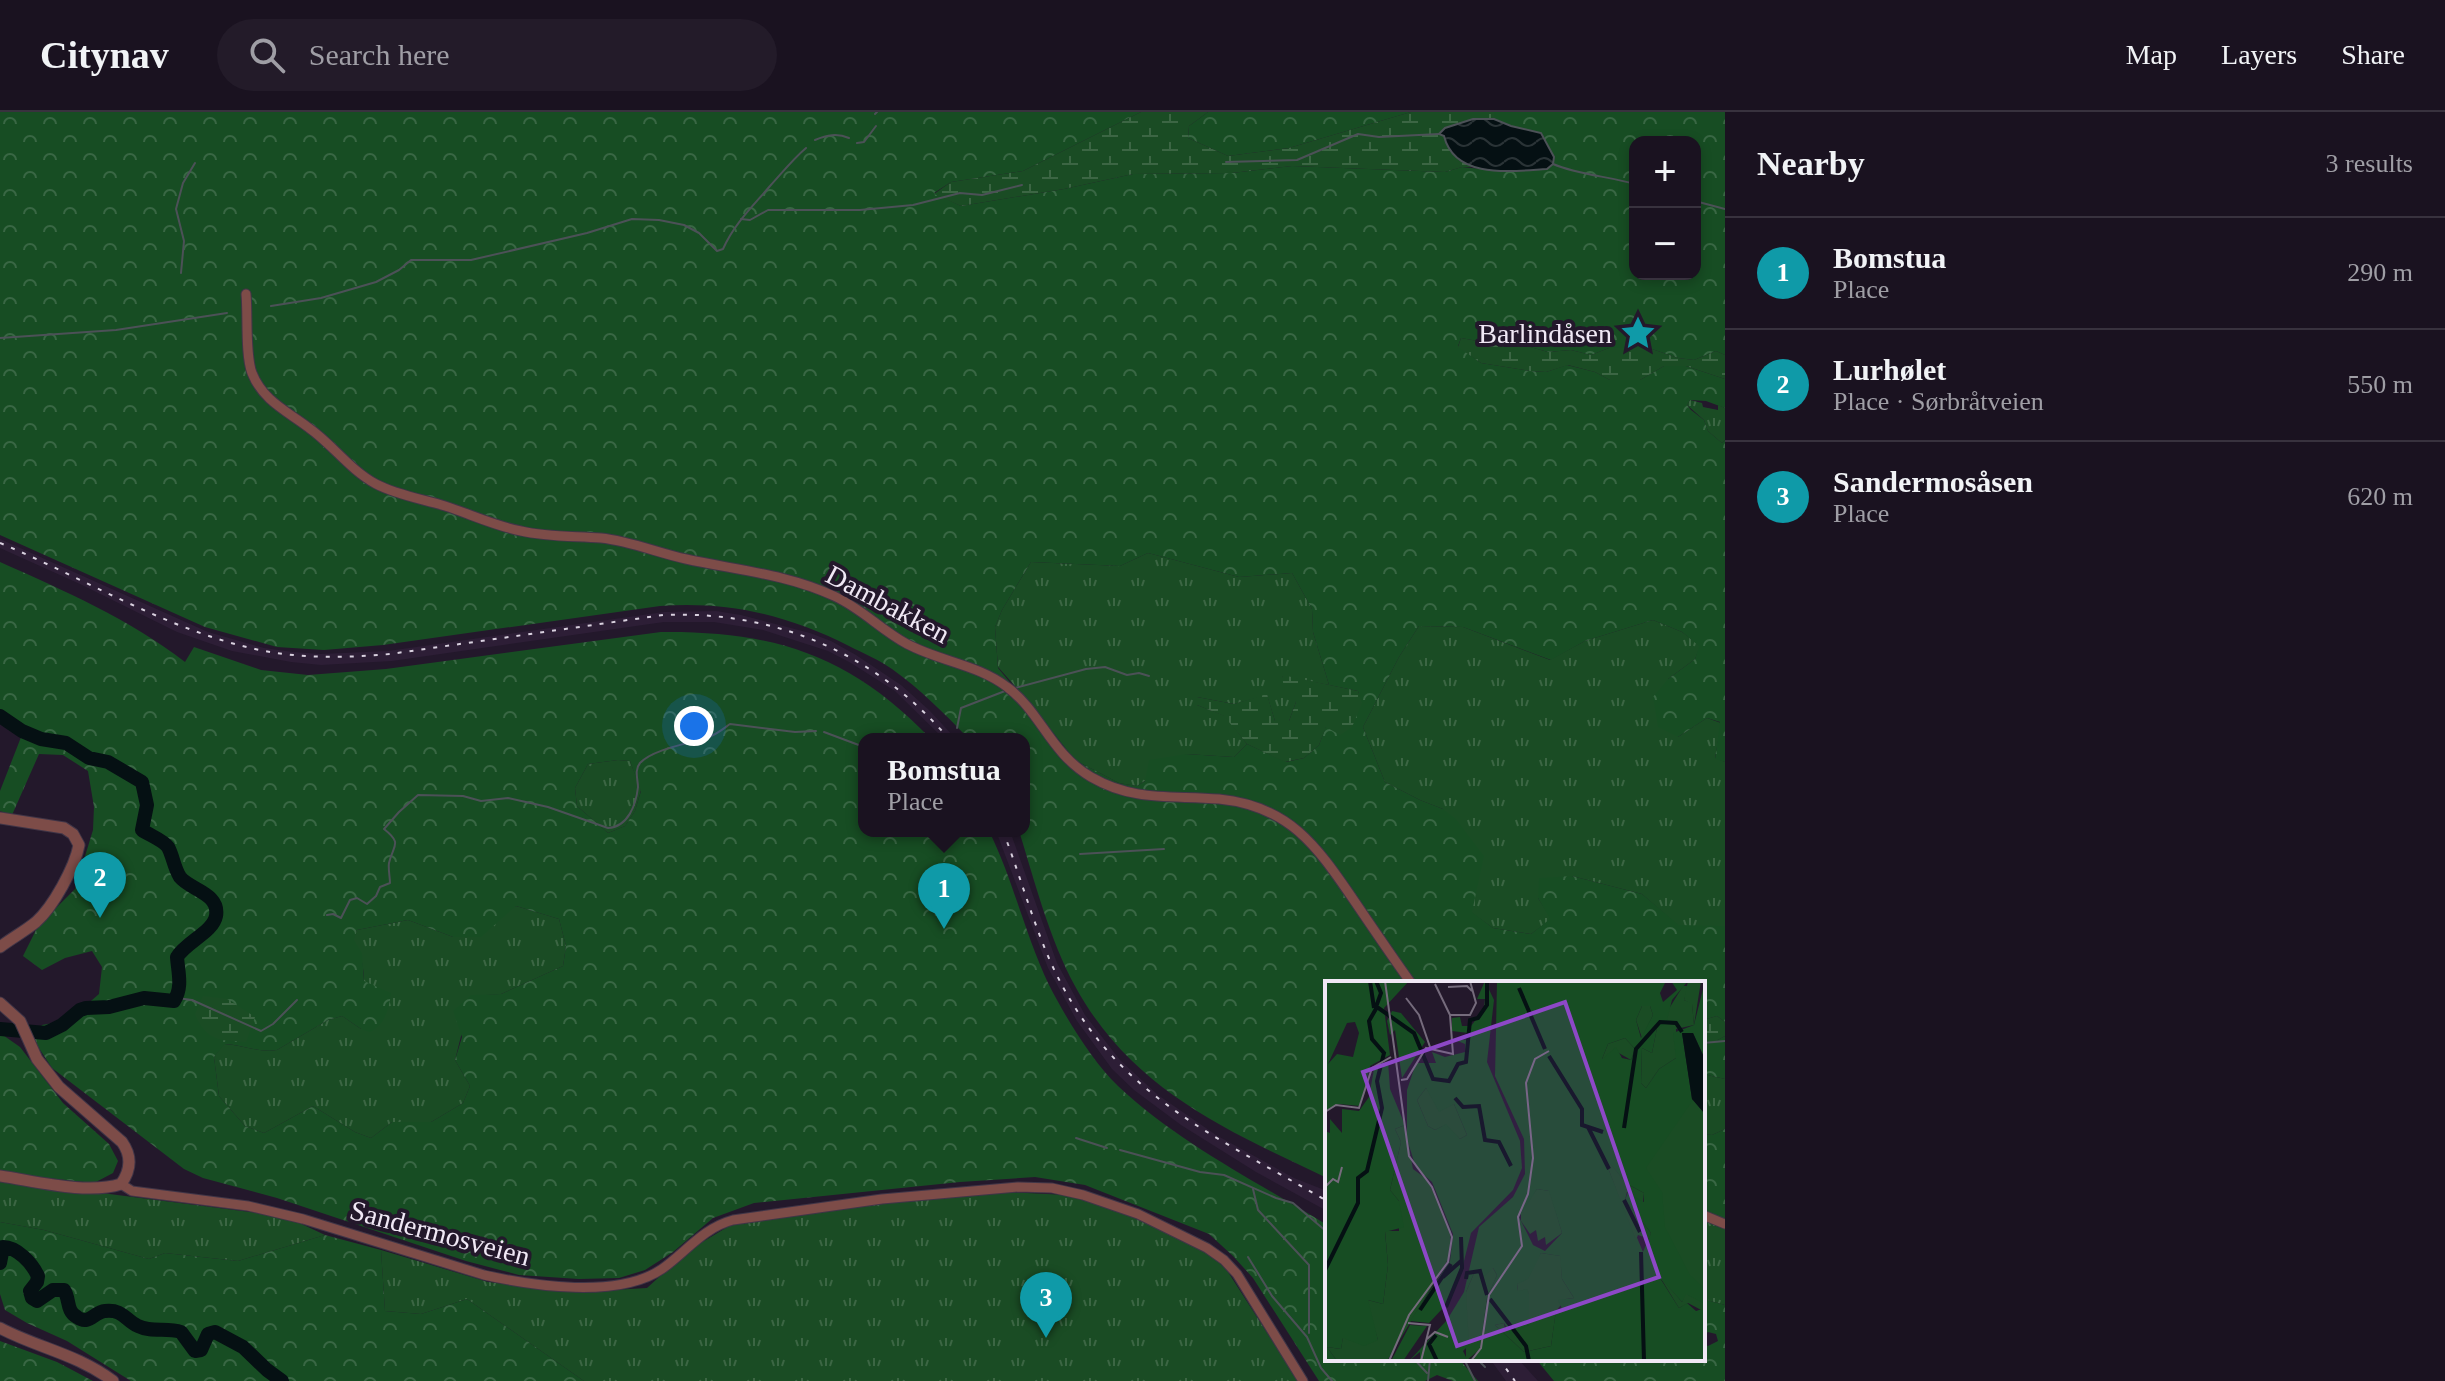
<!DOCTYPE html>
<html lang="en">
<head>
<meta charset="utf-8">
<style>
	:root { --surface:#1a1220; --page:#231b29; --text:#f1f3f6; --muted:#9f9ea5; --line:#38323e; --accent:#2563eb }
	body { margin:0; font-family:Georgia,serif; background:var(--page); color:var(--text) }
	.controls { position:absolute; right:24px; top:24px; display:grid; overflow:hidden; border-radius:16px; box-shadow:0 4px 12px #0003 }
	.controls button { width:72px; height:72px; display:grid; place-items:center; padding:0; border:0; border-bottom:2px solid var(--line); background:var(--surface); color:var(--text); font:40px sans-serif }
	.you { position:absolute; left:694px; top:614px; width:28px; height:28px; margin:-20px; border:6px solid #fff; border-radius:50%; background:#1a73e8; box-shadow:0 0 0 12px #1a73e833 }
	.badge { display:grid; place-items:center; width:52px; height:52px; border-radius:50%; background:var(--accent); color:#fff; font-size:26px; font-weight:700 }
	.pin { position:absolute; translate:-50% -66px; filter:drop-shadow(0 2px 4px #0008) }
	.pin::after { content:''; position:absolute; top:42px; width:28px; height:24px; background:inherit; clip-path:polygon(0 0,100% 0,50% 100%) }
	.popup { position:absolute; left:858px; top:621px; width:172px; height:104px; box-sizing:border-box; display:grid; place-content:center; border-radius:16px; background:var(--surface); filter:drop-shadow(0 2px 6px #0005); font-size:26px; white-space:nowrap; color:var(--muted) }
	.popup b { font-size:30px; color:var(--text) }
	.popup::after { content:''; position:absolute; left:50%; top:100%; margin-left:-16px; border:16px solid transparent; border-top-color:var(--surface) }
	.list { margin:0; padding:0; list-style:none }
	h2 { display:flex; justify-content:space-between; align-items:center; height:104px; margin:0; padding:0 32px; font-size:34px }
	h2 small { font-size:26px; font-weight:400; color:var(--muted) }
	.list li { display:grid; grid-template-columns:52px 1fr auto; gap:24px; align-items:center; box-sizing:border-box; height:112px; padding:0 32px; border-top:2px solid var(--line) }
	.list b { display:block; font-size:30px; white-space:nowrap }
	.list p { margin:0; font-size:26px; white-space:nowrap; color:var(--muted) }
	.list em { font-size:26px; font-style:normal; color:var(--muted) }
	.icon { flex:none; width:44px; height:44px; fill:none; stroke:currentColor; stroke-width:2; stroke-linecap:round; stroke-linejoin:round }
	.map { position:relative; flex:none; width:1725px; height:1269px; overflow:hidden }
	header { display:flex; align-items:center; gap:48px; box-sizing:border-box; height:112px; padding:0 40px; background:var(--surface); border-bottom:2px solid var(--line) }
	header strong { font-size:38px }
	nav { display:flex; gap:44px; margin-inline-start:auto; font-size:28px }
	.search { width:560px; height:72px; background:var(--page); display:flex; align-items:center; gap:20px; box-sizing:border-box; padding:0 28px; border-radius:44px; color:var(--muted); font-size:30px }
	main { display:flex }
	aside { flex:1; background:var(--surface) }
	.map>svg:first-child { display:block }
	.built { fill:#2d1e36 }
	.grass { fill:url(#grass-tufts) }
	.forest { fill:url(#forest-crowns); fill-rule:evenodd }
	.wetland { fill:url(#wetland-marsh) }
	.water { fill:url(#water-waves); stroke:#4c5157; stroke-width:2 }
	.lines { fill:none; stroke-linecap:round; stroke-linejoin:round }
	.stream { stroke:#4c5157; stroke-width:2 }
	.river { stroke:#051013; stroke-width:14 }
	.minor-casing { stroke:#403547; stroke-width:11 }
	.tertiary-casing { stroke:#403547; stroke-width:13 }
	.minor { stroke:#7d4c48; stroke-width:9 }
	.tertiary { stroke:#7d4c48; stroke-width:11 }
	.rail { stroke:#dad2e0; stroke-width:2; stroke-dasharray:4 8; stroke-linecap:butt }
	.labels { text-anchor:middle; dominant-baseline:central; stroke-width:8; stroke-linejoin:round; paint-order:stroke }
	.poi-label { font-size:28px; fill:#f0e8f5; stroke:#23182b; text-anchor:end }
	.street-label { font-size:28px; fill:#f0e8f5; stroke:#23182b }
	.inset-river { fill:none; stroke:#051013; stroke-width:4 }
	.inset-road { fill:none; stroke:#756b7c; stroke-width:2 }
	.view { fill:#8d48c7; fill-opacity:0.15; stroke:#8d48c7; stroke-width:4 }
	.inset-edge { fill:none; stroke:#f0e8f5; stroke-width:4 }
</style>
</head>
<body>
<header>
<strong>Citynav</strong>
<div class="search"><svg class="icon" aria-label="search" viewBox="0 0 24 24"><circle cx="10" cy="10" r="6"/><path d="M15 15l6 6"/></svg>Search here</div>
<nav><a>Map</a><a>Layers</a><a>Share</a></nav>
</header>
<main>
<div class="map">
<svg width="1725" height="1269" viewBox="0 0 1725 1269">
	<defs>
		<pattern id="grass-tufts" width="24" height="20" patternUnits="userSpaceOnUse" patternTransform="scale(2)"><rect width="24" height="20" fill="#1a4c24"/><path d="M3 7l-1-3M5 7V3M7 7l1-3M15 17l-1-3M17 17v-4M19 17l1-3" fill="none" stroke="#3c6644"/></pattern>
		<pattern id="forest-crowns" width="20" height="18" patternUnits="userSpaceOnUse" patternTransform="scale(2)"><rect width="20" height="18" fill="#174d23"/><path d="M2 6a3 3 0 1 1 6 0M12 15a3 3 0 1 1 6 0" fill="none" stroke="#396744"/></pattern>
		<pattern id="wetland-marsh" width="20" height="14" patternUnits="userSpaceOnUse" patternTransform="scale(2)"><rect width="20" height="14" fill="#1a4c24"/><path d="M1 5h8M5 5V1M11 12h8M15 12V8" fill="none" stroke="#3c6644"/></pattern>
		<pattern id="water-waves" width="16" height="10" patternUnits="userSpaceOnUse" patternTransform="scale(2)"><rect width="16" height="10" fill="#051013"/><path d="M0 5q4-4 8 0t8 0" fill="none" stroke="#2a3336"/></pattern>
	</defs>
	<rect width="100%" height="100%" fill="#23182b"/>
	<!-- built -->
	<g class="built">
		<path d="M0 427 208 520 264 536 293 540 320 542 388 539 664 500 716 499 741 503 810 521 831 529 856 543 901 573 929 598 956 627H944L895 579 851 551 828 539 763 518 714 510H664L392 549 321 553 291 550 232 539 177 520 80 472 0 436Z"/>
		<path d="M996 719H1010L1057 851 1085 903 1120 948 1158 983 1216 1023 1294 1066 1327 1079V1099L1256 1060 1181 1013 1134 978 1112 957 1077 909 1048 856Z"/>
		<path d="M1490 1247H1518L1538 1269H1506Z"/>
	</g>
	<!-- grass -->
	<g class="grass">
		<path d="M1690 288 1702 291 1703 295 1718 298V293L1725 296V328L1722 331 1708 319 1704 308 1687 293Z"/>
		<path d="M1148 441 1239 465 1292 461 1312 497 1313 520 1329 573 1282 564 1296 590 1289 609H1275L1267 583 1234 592 1197 585V593L1225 604 1247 632 1234 645 1186 642 1137 674 1119 671 1075 648 1023 583 998 555 995 515 1002 498 1031 450 1120 454Z"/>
		<path d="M1653 508 1682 520 1700 534 1695 547 1668 567 1678 625 1707 606 1721 611 1715 646 1725 650V814H1679L1642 782 1572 764 1538 786 1551 807 1531 822 1493 816 1471 800 1443 697 1420 688 1385 670 1363 615 1399 545 1419 514 1463 515 1550 548 1585 529Z"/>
		<path d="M618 648 630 649 641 678 635 699 625 714 608 721 577 694 575 676 588 652Z"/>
		<path d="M516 794 559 807 566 834 563 854 501 882 471 884 455 948 470 974 463 991 431 1010H392L371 1026 355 1020 313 994 264 1021 245 1014 219 984 214 945 224 932C242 933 260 941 277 938L328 908 342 904 361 917C363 888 370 853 353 828L357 818 408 808 453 825Z"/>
		<path d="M1703 962 1725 967V1017L1712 1023 1703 1022Z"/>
		<path d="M0 1068 258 1101 293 1108 325 1123 238 1149 165 1141 149 1147 44 1118 0 1110Z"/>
		<path d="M1008 1080 1067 1083 1131 1103 1212 1143 1228 1160 1298 1269H584L467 1187 421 1202 385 1199 381 1138 488 1170 578 1180 647 1176 689 1138 736 1110 910 1085Z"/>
		<path d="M1703 1106 1725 1114V1193L1703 1187Z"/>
	</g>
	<!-- forest -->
	<g class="forest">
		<path d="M0 0H1141L1023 59 951 70 934 81 961 94 1064 77 1133 62 1232 61 1292 54 1445 60 1462 55 1501 59 1541 21 1511 14 1494 7V0H1725V243L1716 239 1694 248 1678 246 1649 236H1609L1591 243 1571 238 1548 240 1512 230H1483L1461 226 1458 234 1481 251 1530 259 1546 260 1567 253 1595 260 1610 268H1640L1664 254H1686L1725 267V296L1706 289 1690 288 1687 293 1691 298 1704 308 1708 319 1722 331 1725 328V650L1715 647 1720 610 1707 606 1678 625 1658 615 1653 585 1668 567 1695 547 1699 534 1682 520 1653 508 1585 529 1551 548 1463 515 1419 514 1399 545 1363 615 1385 670 1420 688 1443 697 1456 707 1484 744 1472 800 1493 816 1531 822 1550 807 1538 786 1539 766 1572 764 1642 782 1679 813 1725 814V910L1717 904 1703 908V871H1327V1066C1226 1018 1131 977 1075 874 1049 826 1035 770 1019 719H1024V627H969C945 602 920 577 892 557 879 548 863 541 849 534 787 503 729 489 660 494L383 533 324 538 277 535 205 515 0 423ZM1635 30H1695V162H1635ZM1148 441 1239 465 1292 461 1312 497 1313 520 1329 573 1358 579 1361 591 1326 614 1319 633 1304 646 1286 650 1247 632 1234 645 1186 642 1149 648 1145 669 1137 674 1119 671 1075 648 998 556 995 515 1002 498 1031 450 1120 454Z"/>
		<path d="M1208 0H1411L1289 36 1228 44 1188 26 1189 14Z"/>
		<path d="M0 450C65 479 129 507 185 550L194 535 261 558 308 563 386 557 661 520C775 519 850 543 931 627H864V719H989C1013 767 1025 823 1049 873 1066 906 1092 949 1118 974 1180 1032 1256 1069 1327 1113V1247H1459L1478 1269H1453L1437 1263 1425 1269H1319L1253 1166 1233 1144 1209 1122 1085 1073 1035 1065 960 1070 754 1091 713 1106 673 1140 645 1158 619 1166 579 1167 519 1163 466 1149 277 1086 203 1066 184 1057 52 956 33 927 42 913 69 908 99 882 102 855 92 839 65 846 42 858 23 844 38 814 75 777 93 718 94 695 88 659 63 643 39 642 12 703 0 699V679L25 615 0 606ZM618 648 630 649 641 679 635 699 625 714 608 721 577 694 575 676 588 652ZM516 794 559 807 566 834 563 854 501 882 471 883 453 899 462 925 455 948 470 974 463 991 431 1010H392L371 1026 355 1020 313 994 264 1021 245 1014 219 984 214 945 225 932C242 933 260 941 277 938L328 908 342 904 361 917 370 920C385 913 389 897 391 881L364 869 362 841 354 828 357 818 408 808 453 825H481Z"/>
		<path d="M0 921 20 935 63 991 109 1032 118 1049 113 1061 94 1071 0 1061Z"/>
		<path d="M1725 924V967L1703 962V932L1712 931Z"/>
		<path d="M1725 1017V1114L1703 1106V1022L1712 1023Z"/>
		<path d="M0 1110 44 1118 149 1147 165 1141 238 1149 325 1123 381 1138 385 1199 421 1202 467 1187 584 1269H131L67 1229 27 1211 5 1198 0 1182Z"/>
		<path d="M1703 1187 1725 1193V1269H1554L1536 1247H1703V1232L1708 1234 1718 1229 1716 1222 1708 1220 1703 1224Z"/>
		<path d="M0 1229 57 1250 93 1269H0Z"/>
	</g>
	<!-- wetland -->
	<g class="wetland">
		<path d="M1141 0H1208L1189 14 1188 26 1228 44 1289 36 1411 0H1494V7C1477 7 1451 9 1440 22L1444 24C1448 39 1461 48 1473 55H1462L1445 60 1292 54 1232 61 1133 62 1064 77 961 94 934 82 951 70 1023 59Z"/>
		<path d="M1461 226 1483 230H1512L1548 240 1571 238 1591 243 1609 236H1649L1678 246 1694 248 1716 239 1725 243V267L1686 254H1664L1640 268H1610L1595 260 1568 253 1546 260 1530 259 1481 251 1458 235Z"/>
		<path d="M1282 563 1358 579 1362 591 1352 615 1340 623 1326 615 1319 633 1304 646 1285 650 1247 632 1224 604 1197 593V585L1234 592 1267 582 1275 609H1289L1296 590 1285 584Z"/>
		<path d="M203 884 227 887 255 905 246 930C218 928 207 929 195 902Z"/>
		<path d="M1717 904 1725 910V924L1712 931 1703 932V908Z"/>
	</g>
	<!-- water -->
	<path class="water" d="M1473 7H1494L1511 14 1541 21 1554 45 1553 52 1547 57C1513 59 1455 68 1444 24L1439 22 1445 16Z"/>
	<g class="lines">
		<!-- stream -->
		<g class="stream">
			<path d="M875 2 877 0"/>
			<path d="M815 28C827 23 837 21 849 26"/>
			<path d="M857 31 864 30 876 14"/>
			<path d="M1226 50 1297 48 1358 22 1379 25 1439 22"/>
			<path d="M1553 52C1579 63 1607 64 1635 72"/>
			<path d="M1695 89 1725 97"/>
			<path d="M741 107 750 108 768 98H860L913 93 960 81 982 83 1022 73"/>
			<path d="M181 161 184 129 176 97 183 71 195 51"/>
			<path d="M271 194 321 186 376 170 399 158 411 148H471L587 121 632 107 659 108 684 113 699 121 717 139 723 137C734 112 753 94 770 74 782 61 792 48 806 36"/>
			<path d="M0 226 116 218 227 201"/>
			<path d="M1015 576 1086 557 1105 555 1127 563 1139 561 1149 564"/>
			<path d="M957 616 961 596 1005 579"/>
			<path d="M824 620 864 635"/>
			<path d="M1080 742 1164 737"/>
			<path d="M327 803 333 802 341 806 350 788 357 786 367 792 376 784 380 775 390 771C390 765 388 757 389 751 393 733 403 732 384 717L399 700 418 683 463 684 481 689 508 686 548 695 608 716C628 715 636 693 638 675 638 668 634 658 640 651 653 637 691 631 709 625 717 622 723 617 730 612L795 620 816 619"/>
			<path d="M177 886 192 888 261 919 273 912 297 888"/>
			<path d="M1703 931 1725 929"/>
			<path d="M1076 1026 1107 1036"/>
			<path d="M1120 1038 1200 1060 1224 1063 1276 1086 1293 1091 1327 1120"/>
			<path d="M1253 1077 1258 1098 1309 1153V1221"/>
			<path d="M1248 1145 1272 1184 1307 1225 1321 1256 1332 1269"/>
			<path d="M1324 1230 1327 1221"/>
			<path d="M1414 1247 1427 1261"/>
			<path d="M1464 1247 1475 1269"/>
			<path d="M1477 1247 1485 1255"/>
			<path d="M1428 1269 1430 1247"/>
		</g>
		<!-- river -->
		<g class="river">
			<path d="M0 604 22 619 41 627 66 631 89 646 108 650 142 670 147 693 142 718C149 723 163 728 168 735 173 744 174 756 180 765 190 778 220 781 216 804 213 820 186 830 177 845 178 860 183 875 174 889L144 886 109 895 86 896 80 898 62 913 46 921 0 917"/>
			<path d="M0 1151 3 1135C17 1135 32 1151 38 1164L37 1170 30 1179 32 1186 37 1189 53 1178H64C70 1187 66 1199 77 1205 89 1214 94 1200 105 1199 123 1197 125 1208 138 1214 152 1221 167 1215 181 1220L195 1239 201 1238 208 1222 215 1220 243 1235 267 1258 282 1269"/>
		</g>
		<!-- minor casing -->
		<g class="minor-casing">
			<g id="minor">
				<path d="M246 182C248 203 245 243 252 261 263 289 287 299 309 316 332 332 350 358 376 372 397 383 422 387 445 394 470 402 495 414 521 419 547 425 574 424 601 426 630 429 658 441 686 447 736 458 787 462 834 484 861 496 881 518 907 532 939 549 979 553 1007 575 1041 600 1050 641 1091 665 1134 690 1172 683 1219 687 1289 694 1316 733 1353 787 1372 815 1391 843 1411 871"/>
				<path d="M121 1072 132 1079 248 1094 303 1107 484 1163C533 1174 618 1187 662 1157 686 1140 703 1116 733 1108L882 1087 1018 1075 1052 1076 1083 1083 1138 1102 1207 1136 1224 1148 1237 1162 1303 1269"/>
				<path d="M1703 1103 1725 1112"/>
			</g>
		</g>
		<!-- tertiary casing -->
		<g class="tertiary-casing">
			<g id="tertiary">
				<path d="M0 706 64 716 73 722 79 733C75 755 53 795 36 810 25 819 12 826 0 835"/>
				<path d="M0 891 20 909 37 947 59 975 122 1030C132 1044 131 1058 121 1072 87 1083 35 1069 0 1064"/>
				<path d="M0 1216C38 1236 77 1242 113 1269"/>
			</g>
		</g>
		<!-- minor -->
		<use href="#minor" class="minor"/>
		<!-- tertiary -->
		<use href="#tertiary" class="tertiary"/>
		<!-- rail -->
		<g class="rail">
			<path d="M0 431C84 466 165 517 255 537 300 547 345 546 390 542L663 503C775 498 877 542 949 627"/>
			<path d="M1003 719C1020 763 1032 808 1051 851 1111 982 1211 1021 1327 1089"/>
			<path d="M1499 1247 1515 1269"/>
		</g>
	</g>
	<!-- icons -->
	<defs>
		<g id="sight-bare" transform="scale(2.76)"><path d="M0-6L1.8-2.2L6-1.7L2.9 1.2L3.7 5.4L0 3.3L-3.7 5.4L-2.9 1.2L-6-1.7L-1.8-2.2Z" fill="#0f9aa8" stroke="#23182b" stroke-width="2.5" paint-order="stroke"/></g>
	</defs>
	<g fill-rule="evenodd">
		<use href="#sight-bare" x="1638" y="221"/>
	</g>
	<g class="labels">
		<!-- poi labels -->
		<g class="poi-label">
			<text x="1612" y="221">Barlindåsen</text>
		</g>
		<!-- street labels -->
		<g class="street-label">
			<text transform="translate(888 492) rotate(28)">Dambakken</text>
			<text transform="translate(440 1121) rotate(15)">Sandermosveien</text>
		</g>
	</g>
	<!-- overview -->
	<g transform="translate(1325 869)">
		<rect width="380" height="380" fill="#23182b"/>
		<path d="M358 5H364L359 19 367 22 369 44 351 48V77L334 88 321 107 316 102 317 67 327 72 332 47ZM317 25H325L328 34 317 57 311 39ZM300 57 310 68 306 79 292 71 277 78 283 63ZM101 107 115 125 129 123 142 154 135 158 118 145 110 149 103 145 92 119ZM80 144 88 188 103 199 126 250 124 277 62 380H12L2 366 16 368 18 356 53 359 42 324 43 319 58 323 63 284 60 250H74V220L65 209 76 161 70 148ZM212 208 225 210 237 252 221 264 220 256 213 260 211 249 205 253 196 240V228ZM216 272 236 275 237 298 249 317 241 318 231 330 226 365 199 371 170 344 179 342 180 349 204 344V313L193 310 192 303ZM168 287 172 294 162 317 155 368 141 380V311L150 290Z" fill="#1a4c24"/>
		<path d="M0 0H84L59 27 65 74 45 85 35 125 14 123 0 130ZM30 41 34 52 28 76 12 73 3 83 22 42ZM160 0 169 19 162 81 195 160 197 187 188 209 146 252 135 296 118 327 104 342 85 340 125 280 128 253 107 201 91 187 82 158V109L91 82H111L107 71 120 76 140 71V63L128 58 143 59V52L127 50V37L135 36 137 45H146L159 28 160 18H152ZM101 107 114 131 129 123 142 154 135 158 121 143 110 149 103 145 92 119ZM172 0H341L335 12 338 21 352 9 346 0H363L347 19 341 43 332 47 327 72 317 67 316 102 321 107 334 88 351 77 348 52 369 44 380 0V105L378 74 368 52H357L367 118 380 133V325L362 314 357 321 335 297 354 327 362 322 371 330 380 327V380H144L155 368 162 317 172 294 168 287 160 295 150 290 141 311 144 364 138 370 143 380H95V371L84 380 122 339 139 311 154 246 188 216 200 193 199 158 170 95ZM317 25H325L328 34 316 57 311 39ZM300 57 310 68 306 79 297 77 291 66 277 78 283 63ZM358 147 363 178 350 196 343 183 347 174 339 168 357 159ZM278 175 302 203 319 212V221L303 211 300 219 326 252 318 271ZM212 208 224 210 237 252 220 270 208 264 194 236ZM216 272 235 275 237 298 249 317 233 319 237 328 231 329 226 365 199 371 170 344 179 342 185 353 204 344V313L202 308 193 310 192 303 203 298ZM67 30 76 32 100 61 77 97 70 49 65 54 62 40ZM63 80 65 108 80 144 70 148 76 161 65 209 74 220 79 246 60 251 63 284 58 323 43 319 53 359 39 365 18 357 16 368 2 366 12 380H0V150L5 152V138L17 152V128L34 130 44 116 49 88ZM85 344 102 345 78 380H66Z" fill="#174d23" fill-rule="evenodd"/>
		<path d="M363 0H376L369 44 367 23 359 19ZM278 174 302 203 319 212 318 221 302 211 300 219 326 252 324 258 313 254 311 259ZM335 296 357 321 361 313 378 322V330L363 322 354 327Z" fill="#1a4c24"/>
		<path d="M368 119 380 134V308L365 294 340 246 337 211 321 187Z" fill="#1a4c24"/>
		<path d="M357 52H368L378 74 380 133 367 118Z" fill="#051013"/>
		<path class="inset-river" d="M45 0 49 27M51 0 56 12 51 26M194 7 220 68M52 26 89 52 108 98 124 100 133 83 141 81 145 39 153 37 162 24V0M224 75 257 128V144L278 151M130 117 138 126 154 125 160 159 174 161 186 185M263 146 284 188M299 147 311 68 335 41 351 42 357 51M299 219 315 251M316 271 319 380M0 289 33 222V197L42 190 57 127 52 100 59 72 47 58 44 40 52 26M118 296 136 280M141 298 142 292 155 290 162 314M165 318 201 365 204 380M121 326 137 287 136 256M95 329 126 283M111 354 104 363 112 380"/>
		<path class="inset-road" d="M60 0 84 175 107 206 127 256 123 281 84 334 64 380M110 3 125 34M123 6 142 5 147 10M81 17 94 34 105 66M125 34H145L151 22 145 0M76 99 82 98 101 67 128 73 125 34M0 131 11 124 34 127 47 87 66 76M0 206 8 198 13 201 17 186M83 342 105 344 96 380M102 358 110 351 123 356M146 380 156 367 164 314 197 265 193 236 203 213 208 177 201 102 210 78 224 70"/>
		<path class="view" d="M240 21 334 296 132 365 38 91Z"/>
		<rect width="380" height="380" class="inset-edge"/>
	</g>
</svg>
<div class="controls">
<button>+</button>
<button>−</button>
</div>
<div class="you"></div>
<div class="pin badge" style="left:944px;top:817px;background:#0f9aa8">1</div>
<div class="popup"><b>Bomstua</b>Place</div>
<div class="pin badge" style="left:100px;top:806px;background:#0f9aa8">2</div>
<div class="pin badge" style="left:1046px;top:1226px;background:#0f9aa8">3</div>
</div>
<aside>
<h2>Nearby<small>3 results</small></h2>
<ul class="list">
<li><span class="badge" style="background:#0f9aa8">1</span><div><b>Bomstua</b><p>Place</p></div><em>290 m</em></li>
<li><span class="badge" style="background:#0f9aa8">2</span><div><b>Lurhølet</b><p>Place · Sørbråtveien</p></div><em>550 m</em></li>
<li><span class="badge" style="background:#0f9aa8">3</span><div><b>Sandermosåsen</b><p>Place</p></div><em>620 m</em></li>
</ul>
</aside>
</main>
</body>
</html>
